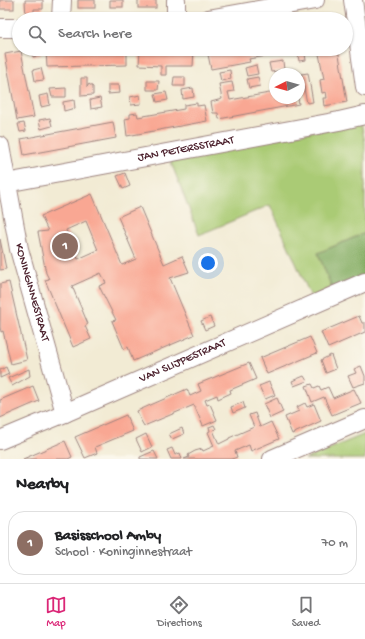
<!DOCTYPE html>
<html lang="en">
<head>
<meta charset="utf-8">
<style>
	:root { --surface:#fff; --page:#f6f6f6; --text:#202124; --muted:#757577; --line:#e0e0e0; --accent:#db2777 }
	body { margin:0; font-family:"Gochi Hand",sans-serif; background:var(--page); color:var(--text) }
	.compass { position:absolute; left:269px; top:68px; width:36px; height:36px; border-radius:50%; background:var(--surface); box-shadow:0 1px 3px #0004; rotate:264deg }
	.you { position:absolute; left:208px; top:263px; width:14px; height:14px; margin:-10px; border:3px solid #fff; border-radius:50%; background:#1a73e8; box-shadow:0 0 0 6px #1a73e833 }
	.badge { display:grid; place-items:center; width:26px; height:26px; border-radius:50%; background:var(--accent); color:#fff; font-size:13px; font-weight:700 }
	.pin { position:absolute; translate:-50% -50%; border:2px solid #fff; box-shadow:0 1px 4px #0006 }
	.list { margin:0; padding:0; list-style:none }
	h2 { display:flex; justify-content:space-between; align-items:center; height:52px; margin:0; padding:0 16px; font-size:17px }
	h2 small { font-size:13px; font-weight:400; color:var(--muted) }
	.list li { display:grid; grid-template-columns:26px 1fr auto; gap:12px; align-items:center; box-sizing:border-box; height:64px; margin:0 8px 8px; padding:0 8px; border:1px solid var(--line); border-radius:16px }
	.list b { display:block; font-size:15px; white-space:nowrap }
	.list p { margin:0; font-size:13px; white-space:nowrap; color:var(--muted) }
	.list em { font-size:13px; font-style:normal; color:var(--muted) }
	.icon { flex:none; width:22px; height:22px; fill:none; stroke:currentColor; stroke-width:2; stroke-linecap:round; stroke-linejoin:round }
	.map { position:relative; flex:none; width:365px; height:459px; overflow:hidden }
	.search { position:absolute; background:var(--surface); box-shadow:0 1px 3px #0004; left:12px; right:12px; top:12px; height:44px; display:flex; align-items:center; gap:10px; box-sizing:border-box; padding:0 14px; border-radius:22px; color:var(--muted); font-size:15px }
	.sheet { height:124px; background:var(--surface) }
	nav { display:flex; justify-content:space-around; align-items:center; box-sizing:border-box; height:56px; border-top:1px solid var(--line); background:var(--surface); font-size:11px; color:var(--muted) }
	nav a { display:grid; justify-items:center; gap:2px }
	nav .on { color:var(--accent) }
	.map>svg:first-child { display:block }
	.green { fill:#aacb74; stroke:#7a7550 }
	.forest { fill:#87af66; stroke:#686748 }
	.building { fill:#f9a793; fill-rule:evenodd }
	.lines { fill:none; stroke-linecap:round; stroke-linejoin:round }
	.minor-casing { stroke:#9e8580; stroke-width:20 }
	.minor { stroke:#fff; stroke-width:18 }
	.labels { text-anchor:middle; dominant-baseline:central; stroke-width:3; stroke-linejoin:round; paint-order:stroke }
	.street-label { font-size:12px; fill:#4a1f2b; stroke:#fbf7ec }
</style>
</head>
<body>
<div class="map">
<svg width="365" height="459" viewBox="0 0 365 459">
	<rect width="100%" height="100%" fill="#fbf7ec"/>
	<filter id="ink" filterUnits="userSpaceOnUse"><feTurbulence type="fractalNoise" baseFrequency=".025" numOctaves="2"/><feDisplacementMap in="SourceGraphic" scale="8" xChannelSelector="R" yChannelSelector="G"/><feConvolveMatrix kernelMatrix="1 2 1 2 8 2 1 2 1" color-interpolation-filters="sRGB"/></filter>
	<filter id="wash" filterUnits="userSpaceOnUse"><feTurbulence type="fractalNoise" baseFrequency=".012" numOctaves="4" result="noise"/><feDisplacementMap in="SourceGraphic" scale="16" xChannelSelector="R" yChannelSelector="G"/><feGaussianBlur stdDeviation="0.9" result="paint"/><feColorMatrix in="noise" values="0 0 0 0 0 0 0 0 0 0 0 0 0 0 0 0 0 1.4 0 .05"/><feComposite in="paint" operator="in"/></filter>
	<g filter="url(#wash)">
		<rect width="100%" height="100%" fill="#f2ebd4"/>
		<!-- green -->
		<g class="green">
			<path d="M361 123 365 142V233L318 253 332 288 311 297 270 205 199 235 169 157Z"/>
			<path d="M365 434V459H305Z"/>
		</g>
		<!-- forest -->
		<path class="forest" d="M365 233V275L332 288 318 253Z"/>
		<g id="blocks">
			<!-- building -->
			<g class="building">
				<rect x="0" y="0" width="14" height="9"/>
				<path d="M25 0H43V9H34V18L26 19Z"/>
				<rect x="78" y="0" width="17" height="8"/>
				<rect x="110" y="0" width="13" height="7"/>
				<rect x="138" y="0" width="18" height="8"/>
				<path d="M127 49V65L47 67 46 50Z"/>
				<path d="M140 49 194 50 193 66H166V75H161V66L139 65Z"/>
				<path d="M289 49V52L249 59 250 62 211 69 207 50Z"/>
				<path d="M297 49H304L306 60 299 61Z"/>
				<path d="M318 49H338L347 102 324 106 323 98H327L326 92 322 93 320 80 324 79Z"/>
				<path d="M21 51 34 117 17 120 5 54Z"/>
				<path d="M32 51H41V55L33 57Z"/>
				<path d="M283 61 284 70 271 72 269 63Z"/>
				<path d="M256 65 258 74 247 76 245 68Z"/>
				<path d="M41 68 44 80 35 81 33 70Z"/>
				<path d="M230 70 231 79 221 81 219 72Z"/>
				<path d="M308 73 313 102 307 103 301 74Z"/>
				<path d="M174 77H185V86H173Z"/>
				<path d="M258 77 260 86 249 88 247 79Z"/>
				<path d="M81 78H87V87L89 84 93 87V95L81 96Z"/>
				<path d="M147 81H159L158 90H147Z"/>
				<path d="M232 82 234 91 228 92 230 100 275 92V98H298L299 104 219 119 218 113H213L211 102 222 99 219 84Z"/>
				<path d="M108 85H119L120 93 108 94Z"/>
				<path d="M66 88V97H52L50 89Z"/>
				<path d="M193 88 194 97 183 99 182 90Z"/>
				<path d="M166 92 168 100 157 102 155 94Z"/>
				<path d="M48 94 50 105 41 107 39 96Z"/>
				<path d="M140 95 141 104 131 105 130 97Z"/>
				<path d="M100 98 102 107 91 109 90 100Z"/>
				<path d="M74 100 75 108 64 111 63 102Z"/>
				<path d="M197 103V106L204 105 207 121 127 136 125 119 130 118V114L137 113 138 117 184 109V105Z"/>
				<path d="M50 118 52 126 41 129 39 120Z"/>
				<path d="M113 122 116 138 24 155 21 139Z"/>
				<path d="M24 123 26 131 20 132 18 124Z"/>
				<path d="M125 173 130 186 123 189 117 176Z"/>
				<path d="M92 194 122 265 136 259 118 217 140 207 164 264 182 256 189 272 170 278 194 335 133 361 128 347 124 349 112 321 116 320 99 286 106 283 101 273 72 286 88 324 85 326 91 339 73 347 45 280 49 279 46 273 38 232 48 231 41 216ZM86 221 98 250 78 259 66 230Z"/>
				<path d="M0 239 6 269 0 270Z"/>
				<path d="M9 282 27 360 11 364 3 331 1 332 0 327V284Z"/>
				<path d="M359 316 362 323H365V332L328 348 321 332Z"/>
				<path d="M210 317 214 326 205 330 201 321Z"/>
				<path d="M310 337 317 353 267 374 260 358Z"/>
				<path d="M331 355 336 369 326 373 321 360Z"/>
				<path d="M249 363 256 379 230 390 231 393 218 399 217 395 205 400 207 405 210 404 217 420 203 426 194 405 144 426 140 419 137 411 187 389 190 396 201 391 198 384Z"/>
				<path d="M361 366 365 376V383L353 387 348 376 356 373 354 369Z"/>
				<path d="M6 367 9 374 0 378V370Z"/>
				<path d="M29 369 30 376 12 386 8 378Z"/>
				<path d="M304 376 307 381 294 386 292 381Z"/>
				<path d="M269 382 275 395 265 399 259 386Z"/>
				<path d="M312 384 314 388 319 386 321 390 328 387 333 398 354 389 361 403 332 415 324 397 312 402 306 386Z"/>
				<path d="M33 386 39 401 0 418V400Z"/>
				<path d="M277 398 283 412 270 418 264 404Z"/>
				<path d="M243 402 245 408 233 413 231 407Z"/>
				<path d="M305 403 307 407 314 404 321 421 292 434 285 417 299 411 297 407Z"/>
				<path d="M255 413 260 427 271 422 279 439 251 451 249 445 235 451 237 457 232 459H184L189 457 188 455 195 451 202 449 203 451 214 446 208 432 210 431 209 427 214 425 216 429 213 430 219 444 229 439V438L254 427 249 415Z"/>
				<path d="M126 415 133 431 95 447 97 453 85 458 75 437Z"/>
				<path d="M182 428 184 434 172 439 169 434Z"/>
				<path d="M146 434 152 447 142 452 136 439Z"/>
				<path d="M65 441 72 457 68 459H23Z"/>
				<path d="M172 448 175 455 180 453 182 459H171L167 450Z"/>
				<path d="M154 451 158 459H140V457Z"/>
			</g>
		</g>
	</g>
	<g filter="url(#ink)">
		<use href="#blocks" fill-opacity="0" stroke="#9e8580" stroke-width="1"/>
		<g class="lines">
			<!-- minor casing -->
			<g class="minor-casing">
				<g id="minor">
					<path d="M353 0 365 87"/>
					<path d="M61 19 62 0"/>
					<path d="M176 19V0"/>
					<path d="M208 19 315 0"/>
					<path d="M0 28H19"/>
					<path id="s1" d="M0 146 19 249 65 413"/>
					<path id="s2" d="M6 183 339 121 365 115"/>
					<path id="s3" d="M0 440 65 413 365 282"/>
					<path d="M272 459 365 419"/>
				</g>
			</g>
			<!-- minor -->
			<use href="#minor" class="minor"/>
		</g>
	</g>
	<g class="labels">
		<!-- street labels -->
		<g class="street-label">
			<text stroke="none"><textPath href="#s2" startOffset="183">JAN PETERSSTRAAT</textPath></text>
			<text stroke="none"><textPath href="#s1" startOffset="150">KONINGINNESTRAAT</textPath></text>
			<text stroke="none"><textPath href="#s3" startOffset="199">VAN SLIJPESTRAAT</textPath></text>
		</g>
	</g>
</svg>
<svg class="compass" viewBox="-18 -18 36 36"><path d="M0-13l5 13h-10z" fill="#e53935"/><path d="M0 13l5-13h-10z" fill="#757577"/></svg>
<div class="you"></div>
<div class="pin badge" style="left:65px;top:246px;background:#8d6e63">1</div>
<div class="search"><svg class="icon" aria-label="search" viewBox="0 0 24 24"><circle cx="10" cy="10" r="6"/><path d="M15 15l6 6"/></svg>Search here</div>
</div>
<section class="sheet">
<h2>Nearby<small></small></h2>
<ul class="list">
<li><span class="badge" style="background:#8d6e63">1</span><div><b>Basisschool Amby</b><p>School · Koninginnestraat</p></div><em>70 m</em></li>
</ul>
</section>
<nav>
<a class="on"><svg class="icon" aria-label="map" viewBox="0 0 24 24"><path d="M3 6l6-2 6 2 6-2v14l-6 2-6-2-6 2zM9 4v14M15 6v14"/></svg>Map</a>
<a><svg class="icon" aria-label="directions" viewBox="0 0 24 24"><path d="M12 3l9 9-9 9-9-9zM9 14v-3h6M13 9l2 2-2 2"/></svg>Directions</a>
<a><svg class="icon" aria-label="saved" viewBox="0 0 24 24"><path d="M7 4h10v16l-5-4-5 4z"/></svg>Saved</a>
</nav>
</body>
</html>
